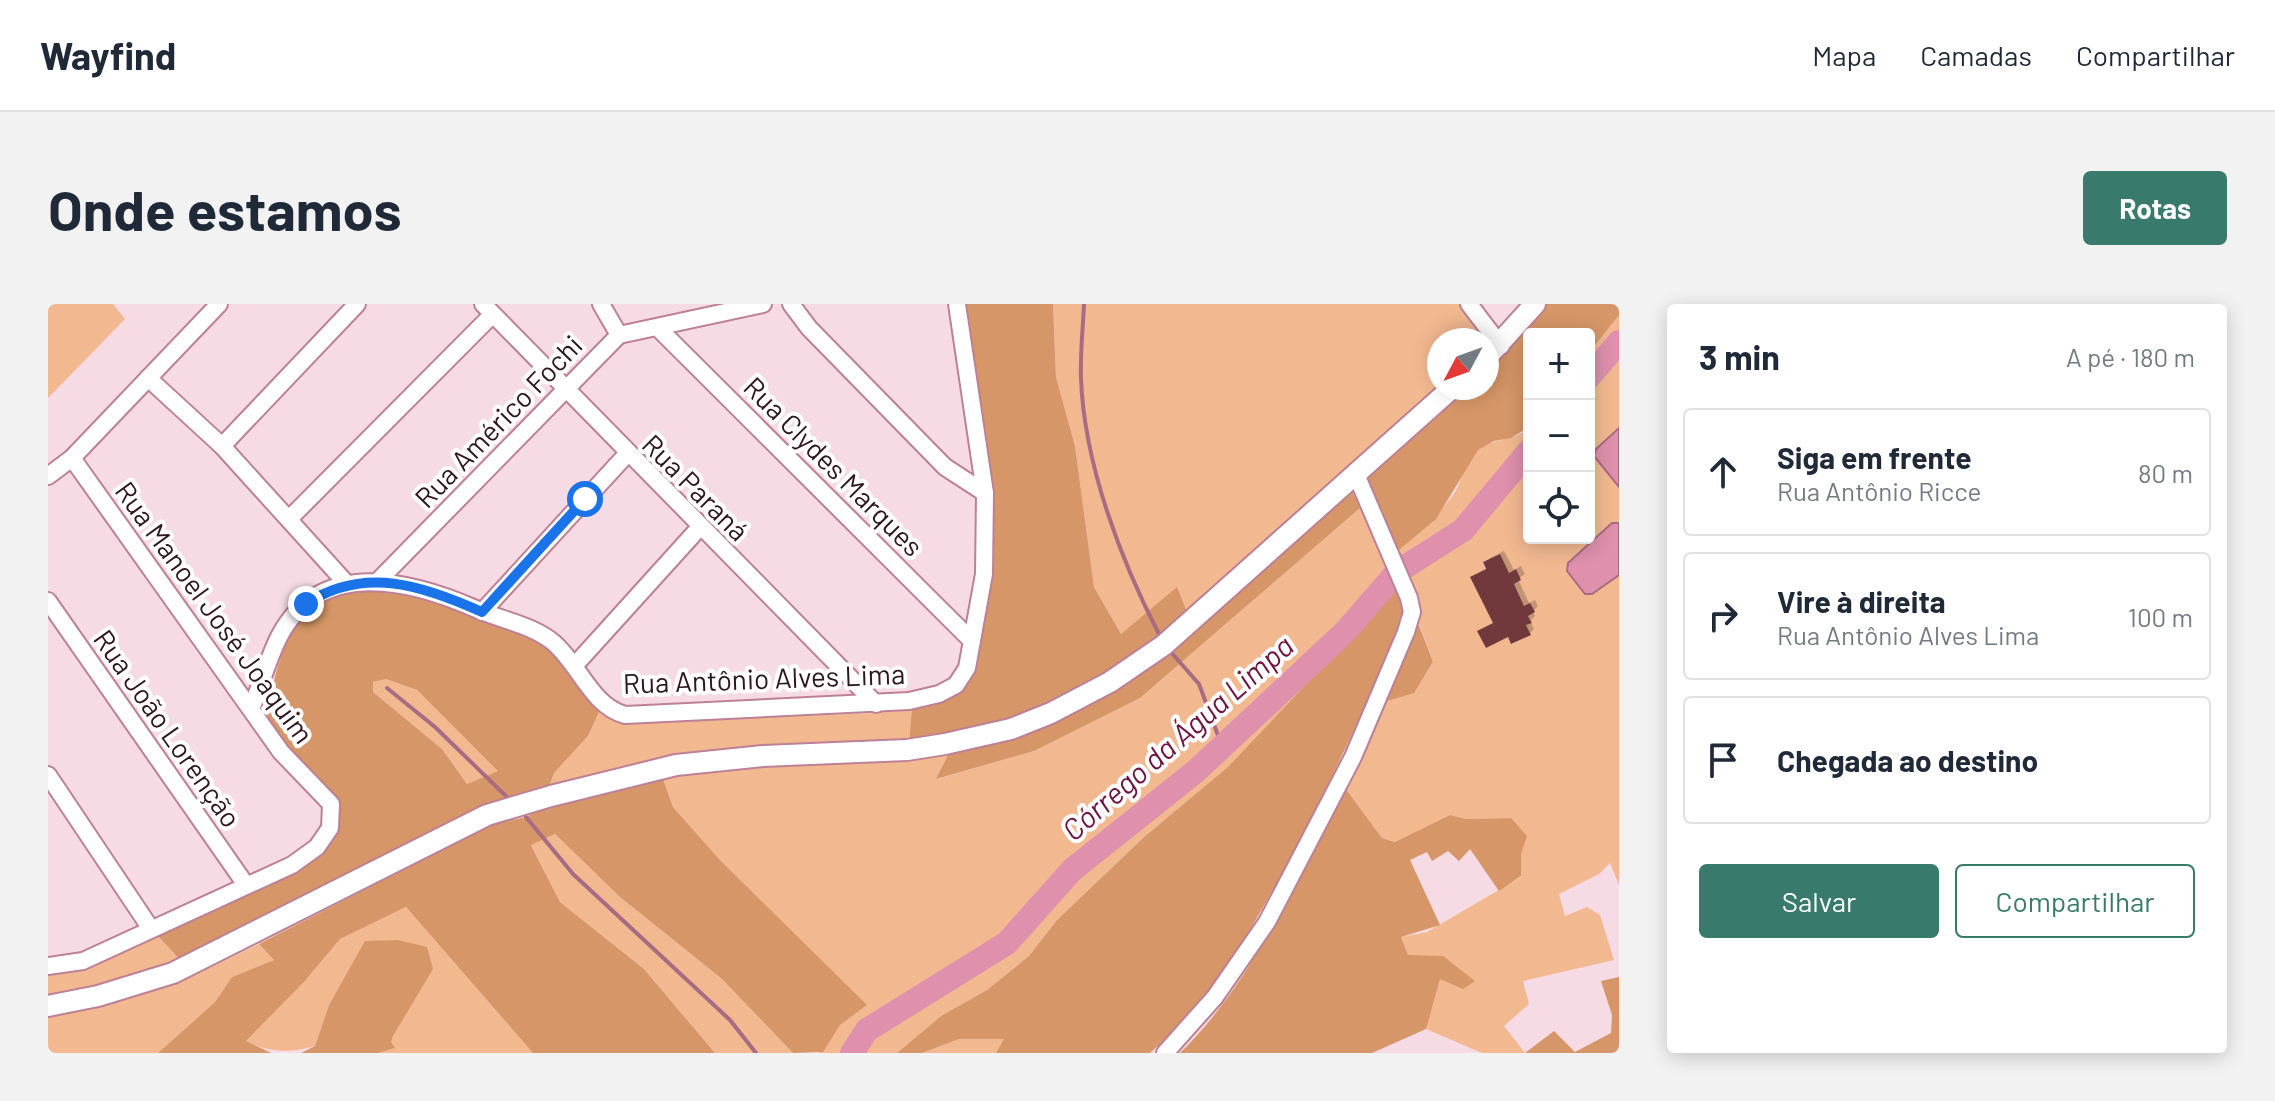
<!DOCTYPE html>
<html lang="pt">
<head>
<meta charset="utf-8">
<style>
	:root { --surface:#fff; --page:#f2f2f3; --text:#1f2937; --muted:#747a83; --line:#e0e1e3; --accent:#387a6b }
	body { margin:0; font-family:Barlow,sans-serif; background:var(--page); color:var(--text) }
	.controls { position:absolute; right:24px; top:24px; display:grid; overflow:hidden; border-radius:8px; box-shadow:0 4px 20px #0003 }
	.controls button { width:72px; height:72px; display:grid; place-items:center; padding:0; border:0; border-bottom:2px solid var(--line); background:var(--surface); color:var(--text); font:40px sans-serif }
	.compass { position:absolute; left:1379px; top:24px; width:72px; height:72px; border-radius:50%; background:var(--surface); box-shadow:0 4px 20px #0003; rotate:229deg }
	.stop { position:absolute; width:24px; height:24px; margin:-18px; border:6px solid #1a73e8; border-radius:50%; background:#fff }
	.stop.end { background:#1a73e8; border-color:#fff; box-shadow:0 2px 8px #0008 }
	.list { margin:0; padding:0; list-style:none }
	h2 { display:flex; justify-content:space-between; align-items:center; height:104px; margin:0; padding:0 32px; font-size:34px }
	h2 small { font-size:26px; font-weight:400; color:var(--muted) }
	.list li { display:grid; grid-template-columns:52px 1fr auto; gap:24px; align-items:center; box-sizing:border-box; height:128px; margin:0 16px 16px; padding:0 16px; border:2px solid var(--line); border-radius:8px }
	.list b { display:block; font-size:30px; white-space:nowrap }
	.list p { margin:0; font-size:26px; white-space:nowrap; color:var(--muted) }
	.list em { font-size:26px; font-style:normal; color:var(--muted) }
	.actions { display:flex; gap:16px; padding:24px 32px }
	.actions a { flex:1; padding:18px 0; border:2px solid var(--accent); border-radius:8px; text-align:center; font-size:28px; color:var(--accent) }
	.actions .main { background:var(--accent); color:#fff }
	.icon { flex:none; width:44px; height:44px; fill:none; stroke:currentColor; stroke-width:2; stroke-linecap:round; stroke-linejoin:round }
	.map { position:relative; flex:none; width:1571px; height:749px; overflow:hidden; border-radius:8px }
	header { display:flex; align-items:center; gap:48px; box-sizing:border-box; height:112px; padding:0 40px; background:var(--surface); border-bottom:2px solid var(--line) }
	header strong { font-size:38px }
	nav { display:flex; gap:44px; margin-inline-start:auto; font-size:28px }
	.intro { display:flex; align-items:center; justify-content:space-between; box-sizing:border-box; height:192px; padding:0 48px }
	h1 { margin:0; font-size:56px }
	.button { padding:20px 36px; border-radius:8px; background:var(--accent); color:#fff; font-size:28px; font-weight:700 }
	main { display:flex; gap:48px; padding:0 48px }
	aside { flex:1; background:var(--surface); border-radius:8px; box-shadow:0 4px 20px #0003 }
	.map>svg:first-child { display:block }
	.green { fill:#f2b990; fill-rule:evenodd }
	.forest { fill:#d69667; fill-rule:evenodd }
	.water { fill:#de90ac; stroke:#a96b82; stroke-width:2 }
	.shadow { fill:#0003 }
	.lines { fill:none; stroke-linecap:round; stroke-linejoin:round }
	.stream { stroke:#a96b82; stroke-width:4 }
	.river { stroke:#de90ac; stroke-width:24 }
	.building { fill:#72393d }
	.minor-casing { stroke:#bd8096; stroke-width:20 }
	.major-casing { stroke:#bd8096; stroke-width:24 }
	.minor { stroke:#fff; stroke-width:16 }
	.major { stroke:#fff; stroke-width:20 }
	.route { stroke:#1a73e8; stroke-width:10 }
	.labels { text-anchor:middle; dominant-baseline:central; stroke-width:8; stroke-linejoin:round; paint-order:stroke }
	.street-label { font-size:28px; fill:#2e161f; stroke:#fff }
	.water-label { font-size:30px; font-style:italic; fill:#6f1440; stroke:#fff }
</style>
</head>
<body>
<header>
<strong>Wayfind</strong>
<nav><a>Mapa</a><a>Camadas</a><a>Compartilhar</a></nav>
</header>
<div class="intro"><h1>Onde estamos</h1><a class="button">Rotas</a></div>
<main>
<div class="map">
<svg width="1571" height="749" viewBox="0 0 1571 749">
	<rect width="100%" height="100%" fill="#f6dbe4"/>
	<!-- green -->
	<g class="green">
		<path d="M0 0H65L77 15 0 94Z"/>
		<path d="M1005 0H1415L1421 14 1437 34 1391 36V82L1139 308 1129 284 1073 330 1046 283 1027 142 1008 73Z"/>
		<path d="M1571 11V124L1548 145 1546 152 1571 183V219H1564L1520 258 1519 266 1545 290 1571 271V581L1562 559 1551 570 1511 590 1517 612 1539 603 1552 611 1566 656 1475 677 1481 700 1456 722 1477 749H1434L1378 725 1395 652H1360L1353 633 1379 628 1473 573 1463 514 1418 515 1402 511 1348 538 1334 534 1297 484 1336 398C1366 390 1370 384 1385 358L1346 250C1365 231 1393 210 1407 188 1416 173 1416 156 1431 145 1447 133 1468 138 1481 123V234H1541V49ZM1451 250 1461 269 1468 265 1473 276 1466 280 1483 318 1478 321 1482 331 1464 340 1458 329 1442 337 1444 341 1438 344 1430 327 1450 317 1435 258Z"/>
		<path d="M1312 204 1350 283 1180 464 1095 534 1009 616 981 652 939 686 893 712 849 749H771L792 721 818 701 671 555 625 503 615 475C706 445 807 467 900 451L889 475 986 447 1092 394Z"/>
		<path d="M338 375 369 386 451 467 419 480 394 445 325 388V378Z"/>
		<path d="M864 402 861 440 501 483 506 469 540 432 551 408 573 419 829 409Z"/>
		<path d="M507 530 572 593 674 675 745 749H667L596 665 512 598 483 540Z"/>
		<path d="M358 603 485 749H330L346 744 342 738 359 706 317 638 281 701 267 742C243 749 221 749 198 737L256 678 292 635Z"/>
		<path d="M108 630 134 658 0 696V667Z"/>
		<path d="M211 640 226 656 184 673 167 698 110 749H0V710L47 703 141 674Z"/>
		<path d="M911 735H957L948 749H874Z"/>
	</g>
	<!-- forest -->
	<g class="forest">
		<path d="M915 0H1005L1008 73 1027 142 1046 283 1073 330 1129 283 1139 308C1053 386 973 416 861 440L864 402 911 385 942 194 922 28Z"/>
		<path d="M1497 0H1571V11L1541 49V30H1481V123L1463 134 1446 137 1430 146 1388 215 1346 250 1317 181 1322 167 1417 84H1439V64L1459 47Z"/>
		<path d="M1296 188 1305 189 1312 204 1092 394 986 447 888 475 900 451C1068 418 1179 302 1296 188Z"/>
		<path d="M1350 283 1359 306C1325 388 1288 467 1247 545 1207 620 1167 692 1102 749H948L956 735H911L874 749H849L893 712 939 686 981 652 1009 616 1095 534 1180 463Z"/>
		<path d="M329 285C386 293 489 318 525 366 535 378 542 394 551 408L540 432 506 469 501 483 134 658 108 630 202 588 286 526C276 506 269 482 257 464 247 450 229 437 222 421 215 405 223 388 227 373 245 310 262 291 329 285ZM338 375 369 386 450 467 419 480 394 445 325 388V378Z"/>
		<path d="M1369 316 1385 358 1366 389 1336 398Z"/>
		<path d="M615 475 625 503 671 555 819 701 792 721 775 748 745 749 674 675 572 593 507 530 483 541 512 598 596 665 667 749H485L358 603 292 635 256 678 198 737 223 749H110L167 698 184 673 226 656 211 640 443 521 478 513 503 501Z"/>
		<path d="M1297 484 1334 534 1347 538 1402 511 1418 515 1463 514 1479 532 1473 550V572L1451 587 1422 545 1411 557 1400 547 1384 557 1379 548 1362 556 1392 621 1353 633 1360 651 1395 652 1427 677 1415 685 1392 675 1378 725 1324 749H1132C1206 677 1249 573 1297 484Z"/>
		<path d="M350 636 379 643 385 665 345 732 343 738 347 744 330 749H253L267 742 281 701 317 637Z"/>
		<path d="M1571 673V749H1477L1506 727 1527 748 1563 729 1564 711 1553 677Z"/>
	</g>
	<!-- water -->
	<g class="water">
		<path d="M1571 124V183L1546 152 1548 145Z"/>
		<path d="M1564 219H1571V271L1544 290H1537L1519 267 1520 259Z"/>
	</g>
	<!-- shadow -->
	<path class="shadow" d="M1456 247 1466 266 1473 262 1477 270 1470 275 1481 299 1487 296 1490 302 1485 308 1487 312 1482 317 1486 325 1482 329 1432 328 1447 318 1425 274 1440 264 1437 259 1442 254Z"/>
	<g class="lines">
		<!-- stream -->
		<g class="stream">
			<path d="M1036 0C1035 24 1032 50 1033 74 1036 160 1073 257 1112 332"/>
			<path d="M1122 347 1151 380 1174 442"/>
			<path d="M339 384 387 423 461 495"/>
			<path d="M478 513 525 570 682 716 708 749"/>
		</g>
		<!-- river -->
		<g class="river">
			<path d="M1541 73 1571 38"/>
			<path d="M804 749 819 726 959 639 1024 566 1148 467 1297 328 1349 268 1415 226 1481 147"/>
		</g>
	</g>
	<!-- building -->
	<path class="building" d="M1452 250 1461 269 1468 265 1473 276 1466 280 1476 302 1482 299 1487 308 1480 312 1484 319 1478 321 1483 331 1463 340 1460 333 1438 344 1429 327 1445 319 1422 273 1438 265 1435 258Z"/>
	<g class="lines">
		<!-- minor casing -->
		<g class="minor-casing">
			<g id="minor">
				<path d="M435 0 828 400"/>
				<path d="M553 0 571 31"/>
				<path d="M743 0 761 24 897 163 937 189"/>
				<path d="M1421 0 1453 42"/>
				<path d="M611 25 924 337"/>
				<path d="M100 74 174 142 299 280"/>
				<path d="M174 142 309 0"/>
				<path d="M0 172 24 154 171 0"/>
				<path d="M241 215 443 12"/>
				<path d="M331 276 571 31 715 0"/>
				<path d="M0 297 198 581"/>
				<path d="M434 308 579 150"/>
				<path d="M528 360 652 223"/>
				<path d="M203 405C213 381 220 354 232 331 274 253 364 277 428 305 453 316 485 321 506 339 532 362 544 402 577 411L861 397 891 390 908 381 919 364 936 270 937 189 909 0"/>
				<path d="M0 471 103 625"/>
				<path d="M0 662 35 657 244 561 269 543 282 524 283 500 233 448 24 154"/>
				<path d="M1117 749 1167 693 1219 618 1305 453 1358 328 1364 308 1361 294 1307 168"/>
			</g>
		</g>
		<!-- major casing -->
		<g class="major-casing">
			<g id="major">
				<path d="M1439 53 1487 0"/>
				<path d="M0 702 50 692 125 669 439 511 503 492 628 461 715 452 859 446 897 440 963 425 1003 409 1062 378 1116 341 1404 84"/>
			</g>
		</g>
		<!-- minor -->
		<use href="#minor" class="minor"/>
		<!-- major -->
		<use href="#major" class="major"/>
	</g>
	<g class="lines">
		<!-- route -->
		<path class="route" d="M258 300C316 261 376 282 434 308L537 195"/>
	</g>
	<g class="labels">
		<!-- street labels -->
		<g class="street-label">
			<text transform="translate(450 117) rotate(-46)">Rua Américo Fochi</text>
			<text transform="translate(786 162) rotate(45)">Rua Clydes Marques</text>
			<text transform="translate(648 183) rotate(45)">Rua Paraná</text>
			<text transform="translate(167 308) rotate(54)">Rua Manoel José Joaquim</text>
			<text transform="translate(716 374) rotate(-2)">Rua Antônio Alves Lima</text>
			<text transform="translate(120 424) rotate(55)">Rua João Lorenção</text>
		</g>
		<!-- water labels -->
		<g class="water-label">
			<text transform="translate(1129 433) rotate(-41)">Córrego da Água Limpa</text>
		</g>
	</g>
</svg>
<div class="controls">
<button>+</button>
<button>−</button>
<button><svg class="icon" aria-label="locate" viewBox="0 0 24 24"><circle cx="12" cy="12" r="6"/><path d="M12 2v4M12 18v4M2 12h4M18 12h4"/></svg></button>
</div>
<svg class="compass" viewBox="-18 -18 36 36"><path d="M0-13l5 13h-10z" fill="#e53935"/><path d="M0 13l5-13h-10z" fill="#747a83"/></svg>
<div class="stop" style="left:537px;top:195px"></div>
<div class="stop end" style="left:258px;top:300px"></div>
</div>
<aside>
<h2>3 min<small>A pé · 180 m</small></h2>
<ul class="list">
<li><svg class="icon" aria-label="ahead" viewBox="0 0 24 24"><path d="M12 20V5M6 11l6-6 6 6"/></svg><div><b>Siga em frente</b><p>Rua Antônio Ricce</p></div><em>80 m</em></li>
<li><svg class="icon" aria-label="right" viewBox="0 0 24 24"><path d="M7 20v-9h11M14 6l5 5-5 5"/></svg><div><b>Vire à direita</b><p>Rua Antônio Alves Lima</p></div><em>100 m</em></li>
<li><svg class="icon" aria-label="arrive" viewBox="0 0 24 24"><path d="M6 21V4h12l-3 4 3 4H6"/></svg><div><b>Chegada ao destino</b></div></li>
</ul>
<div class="actions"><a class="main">Salvar</a><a>Compartilhar</a></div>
</aside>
</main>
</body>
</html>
